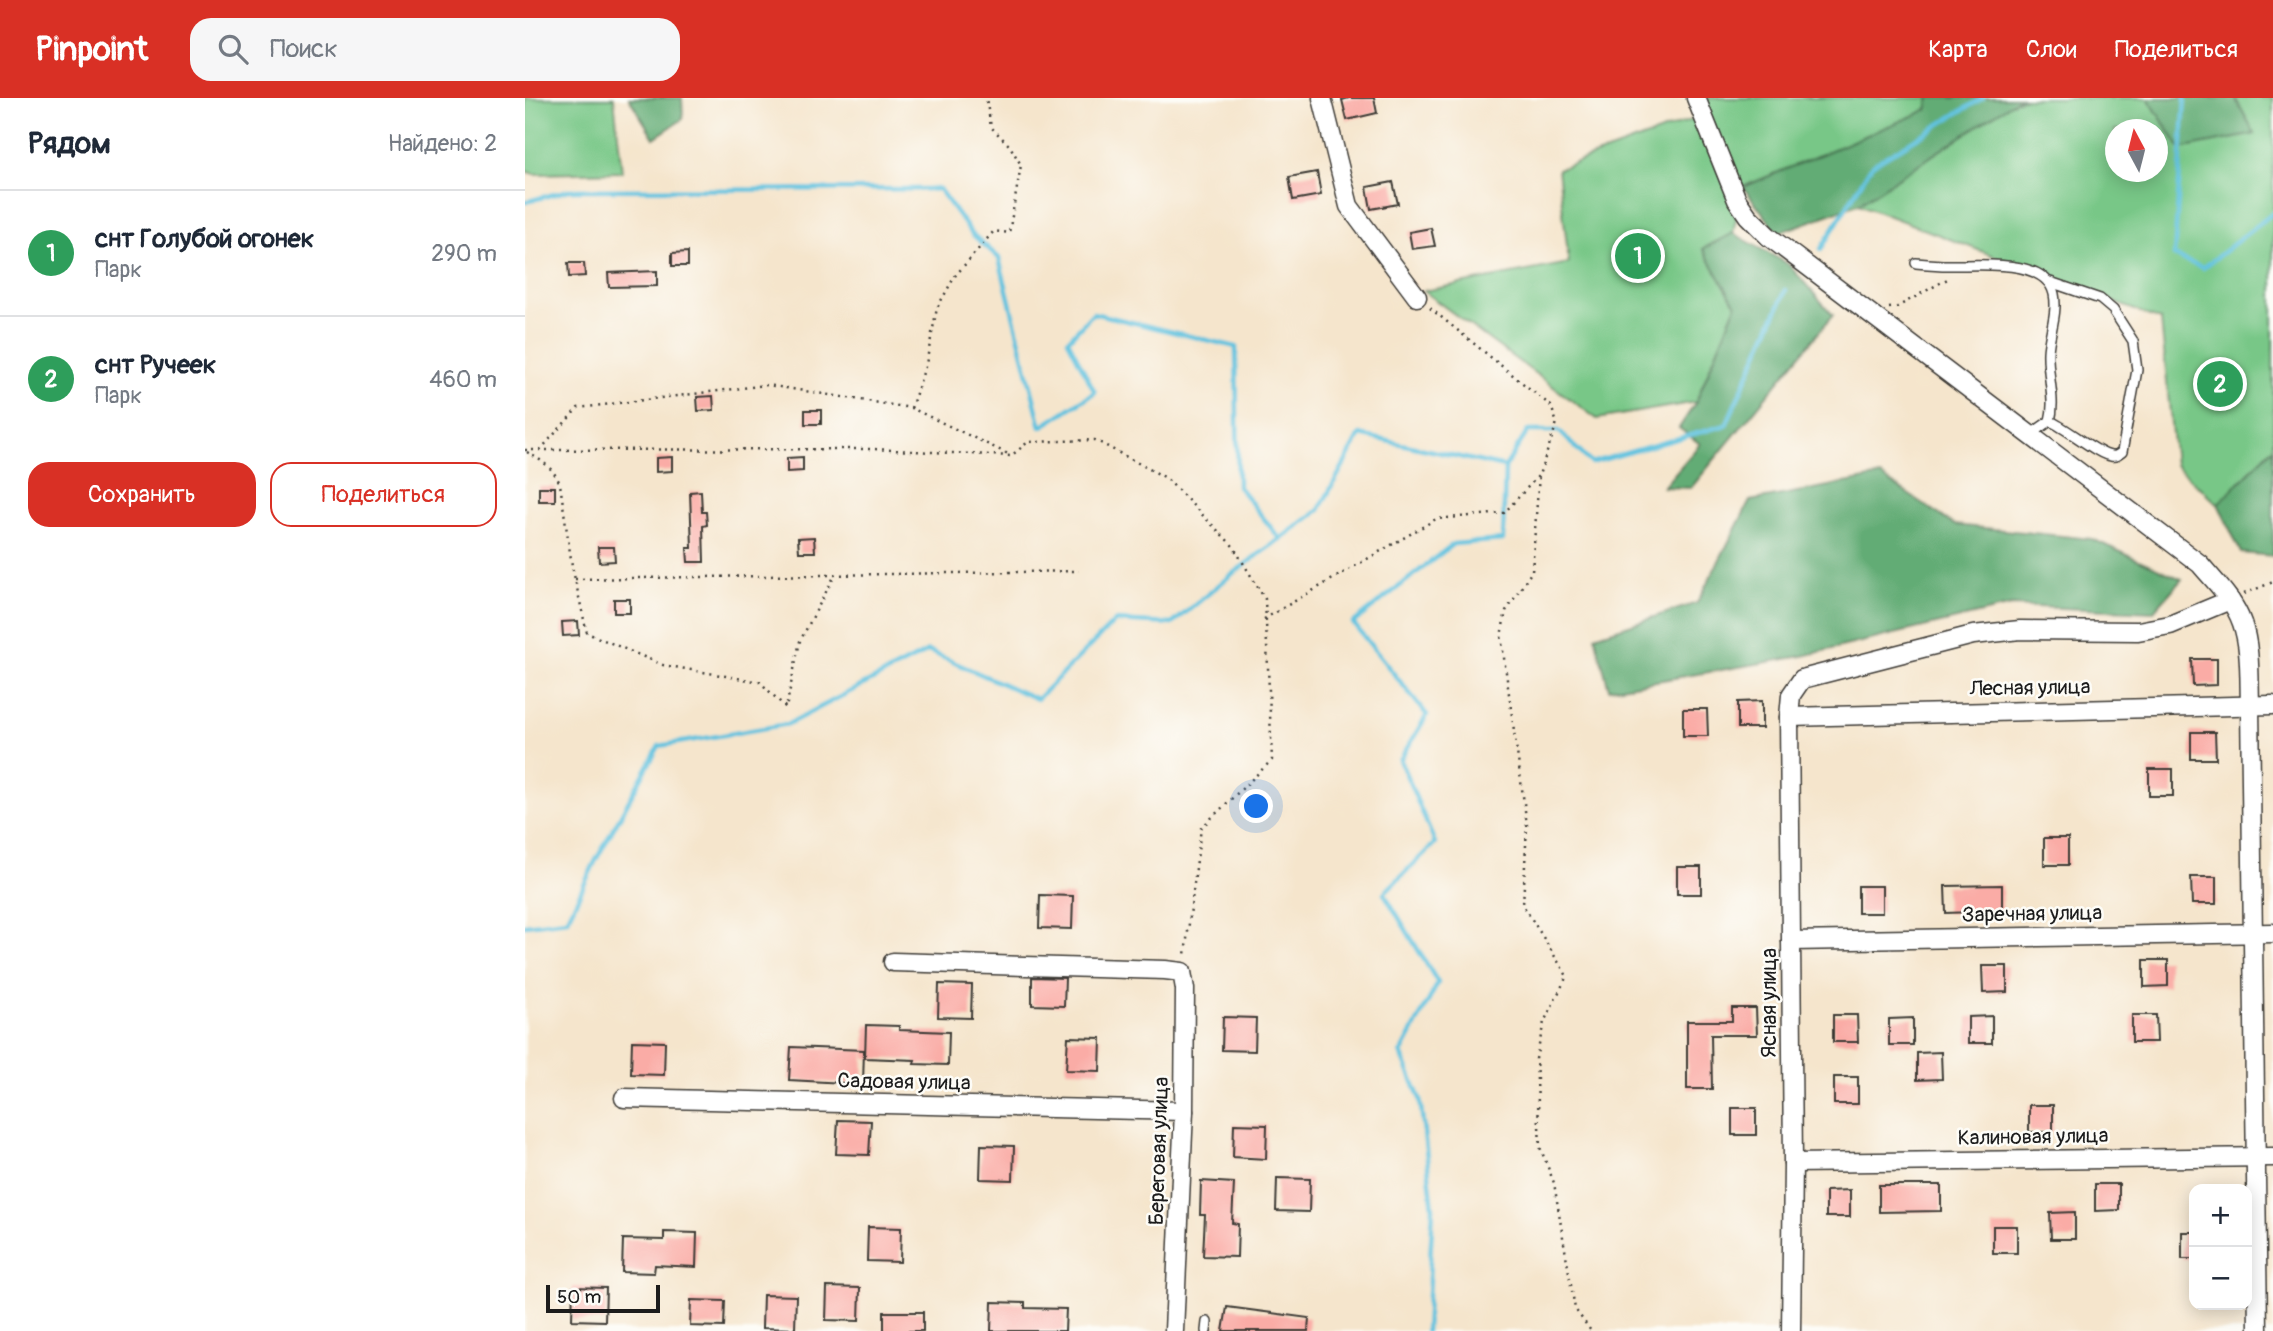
<!DOCTYPE html>
<html lang="ru">
<head>
<meta charset="utf-8">
<style>
	:root { --surface:#fff; --page:#f6f6f7; --text:#1f2937; --muted:#747a83; --line:#e0e1e3; --accent:#d93025 }
	body { margin:0; font-family:Pangolin,sans-serif; background:var(--page); color:var(--text) }
	.controls { position:absolute; right:21px; bottom:21px; display:grid; overflow:hidden; border-radius:14px; box-shadow:0 4px 18px #0003 }
	.controls button { width:63px; height:63px; display:grid; place-items:center; padding:0; border:0; border-bottom:2px solid var(--line); background:var(--surface); color:var(--text); font:35px sans-serif }
	.compass { position:absolute; left:1580px; top:21px; width:63px; height:63px; border-radius:50%; background:var(--surface); box-shadow:0 4px 18px #0003; rotate:353deg }
	.scale { position:absolute; left:21px; bottom:18px; width:114px; box-sizing:border-box; padding-left:7px; border:4px solid #1c1c1c; border-top:0; font-size:19px; line-height:24px; white-space:nowrap; color:#1c1c1c; -webkit-text-stroke:5px #fdfcf7; paint-order:stroke }
	.you { position:absolute; left:732px; top:709px; width:24px; height:24px; margin:-18px; border:5px solid #fff; border-radius:50%; background:#1a73e8; box-shadow:0 0 0 10px #1a73e833 }
	.badge { display:grid; place-items:center; width:46px; height:46px; border-radius:50%; background:var(--accent); color:#fff; font-size:23px; font-weight:700 }
	.pin { position:absolute; translate:-50% -50%; border:4px solid #fff; box-shadow:0 2px 7px #0006 }
	.list { margin:0; padding:0; list-style:none }
	h2 { display:flex; justify-content:space-between; align-items:center; height:91px; margin:0; padding:0 28px; font-size:30px }
	h2 small { font-size:23px; font-weight:400; color:var(--muted) }
	.list li { display:grid; grid-template-columns:46px 1fr auto; gap:21px; align-items:center; box-sizing:border-box; height:126px; padding:0 28px; border-top:2px solid var(--line) }
	.list b { display:block; font-size:26px; white-space:nowrap }
	.list p { margin:0; font-size:23px; white-space:nowrap; color:var(--muted) }
	.list em { font-size:23px; font-style:normal; color:var(--muted) }
	.actions { display:flex; gap:14px; padding:21px 28px }
	.actions a { flex:1; padding:16px 0; border:2px solid var(--accent); border-radius:21px; text-align:center; font-size:24px; color:var(--accent) }
	.actions .main { background:var(--accent); color:#fff }
	.icon { flex:none; width:38px; height:38px; fill:none; stroke:currentColor; stroke-width:2; stroke-linecap:round; stroke-linejoin:round }
	.map { position:relative; flex:none; width:1748px; height:1233px; overflow:hidden }
	header { display:flex; align-items:center; gap:42px; box-sizing:border-box; height:98px; padding:0 35px; background:var(--accent); color:#fff }
	header strong { font-size:33px }
	nav { display:flex; gap:38px; margin-inline-start:auto; font-size:24px }
	.search { width:490px; height:63px; background:var(--page); display:flex; align-items:center; gap:18px; box-sizing:border-box; padding:0 24px; border-radius:21px; color:var(--muted); font-size:26px }
	main { display:flex }
	aside { flex:1; background:var(--surface) }
	.map>svg:first-child { display:block }
	.green { fill:#78c787; stroke:#4a7252; stroke-width:2; fill-rule:evenodd }
	.forest { fill:#62ac74; stroke:#3f6448; stroke-width:2 }
	.lines { fill:none; stroke-linecap:round; stroke-linejoin:round }
	.stream { stroke:#61c2df; stroke-width:4.5 }
	.building { fill:#faaca6 }
	.lane-casing { stroke:#3d3a36; stroke-width:12 }
	.street-casing { stroke:#3d3a36; stroke-width:21 }
	.path { stroke:#3d3a36; stroke-width:2.5; stroke-dasharray:2 5; stroke-linecap:butt }
	.lane { stroke:#fff; stroke-width:9 }
	.street { stroke:#fff; stroke-width:18 }
	.labels { text-anchor:middle; dominant-baseline:central; stroke-width:5; stroke-linejoin:round; paint-order:stroke }
	.street-label { font-size:21px; fill:#1c1c1c; stroke:#fdfcf7 }
</style>
</head>
<body>
<header>
<strong>Pinpoint</strong>
<div class="search"><svg class="icon" aria-label="search" viewBox="0 0 24 24"><circle cx="10" cy="10" r="6"/><path d="M15 15l6 6"/></svg>Поиск</div>
<nav><a>Карта</a><a>Слои</a><a>Поделиться</a></nav>
</header>
<main>
<aside>
<h2>Рядом<small>Найдено: 2</small></h2>
<ul class="list">
<li><span class="badge" style="background:#2e9e5b">1</span><div><b>снт Голубой огонек</b><p>Парк</p></div><em>290 m</em></li>
<li><span class="badge" style="background:#2e9e5b">2</span><div><b>снт Ручеек</b><p>Парк</p></div><em>460 m</em></li>
</ul>
<div class="actions"><a class="main">Сохранить</a><a>Поделиться</a></div>
</aside>
<div class="map">
<svg width="1748" height="1233" viewBox="0 0 1748 1233">
	<rect width="100%" height="100%" fill="#fdfcf7"/>
	<filter id="ink" filterUnits="userSpaceOnUse"><feTurbulence type="fractalNoise" baseFrequency=".0143" numOctaves="2"/><feDisplacementMap in="SourceGraphic" scale="14" xChannelSelector="R" yChannelSelector="G"/><feConvolveMatrix kernelMatrix="1 2 1 2 8 2 1 2 1" color-interpolation-filters="sRGB"/></filter>
	<filter id="wash" filterUnits="userSpaceOnUse"><feTurbulence type="fractalNoise" baseFrequency=".00686" numOctaves="4" result="noise"/><feDisplacementMap in="SourceGraphic" scale="28" xChannelSelector="R" yChannelSelector="G"/><feGaussianBlur stdDeviation="1.57" result="paint"/><feColorMatrix in="noise" values="0 0 0 0 0 0 0 0 0 0 0 0 0 0 0 0 0 1.4 0 .05"/><feComposite in="paint" operator="in"/></filter>
	<g filter="url(#wash)">
		<rect width="100%" height="100%" fill="#f5e5cc"/>
		<!-- green -->
		<g class="green">
			<path d="M0 0H89L97 74 9 76 0 73Z"/>
			<path d="M1182 0H1405L1402 12 1218 89 1208 135 1178 151 1211 207 1171 304 1072 321 898 193 1044 165 1033 71 1169 21 1183 3Z"/>
			<path d="M1501 0H1623L1655 51 1730 36 1710 0H1748V350L1693 406 1650 367 1636 222 1333 106 1492 2ZM1590 32H1632V74H1590Z"/>
		</g>
		<!-- forest -->
		<g class="forest">
			<path d="M104 0H157L158 21 129 40Z"/>
			<path d="M1405 0H1501L1492 2 1333 106 1253 135 1218 89 1402 12Z"/>
			<path d="M1623 0H1710L1730 36 1655 51Z"/>
			<path d="M1208 135 1263 166 1308 217 1166 390 1138 389 1175 346 1154 330 1171 304 1211 207 1178 151Z"/>
			<path d="M1748 350V458L1716 455 1693 406Z"/>
			<path d="M1356 378 1430 427 1567 441 1657 481 1628 514 1486 508 1278 558 1084 591 1070 538 1172 505 1225 403Z"/>
		</g>
		<g class="lines">
			<!-- stream -->
			<g class="stream">
				<path d="M1660 0 1649 158 1678 170 1748 115"/>
				<path d="M0 104 44 92 414 91 447 136 474 160 516 329 570 294 543 242 568 215 711 249 713 388 755 441 794 412 835 337 980 369 1003 333H1034L1066 365 1201 327 1261 192"/>
				<path d="M1296 151 1347 67 1458 0"/>
				<path d="M0 827 42 822 71 762 134 648 263 626 403 553 512 601 590 523 647 526 707 476 755 441"/>
				<path d="M901 1233 908 1110 895 1001 876 955 913 885 859 795 910 745 875 662 902 617 828 525 928 446 978 442 980 369"/>
			</g>
		</g>
		<g id="blocks">
			<!-- building -->
			<g class="building">
				<path d="M824 0H849L852 15 822 22 817 2Z"/>
				<path d="M792 74 796 97 768 102 764 79Z"/>
				<path d="M868 84 873 106 846 111 842 89Z"/>
				<path d="M906 130 910 148 887 151 884 134Z"/>
				<path d="M163 154V168H147V155Z"/>
				<path d="M43 165H59L60 178 44 179Z"/>
				<path d="M132 173V188L84 189 83 175Z"/>
				<path d="M188 298 189 312 173 313 172 299Z"/>
				<rect x="280" y="312" width="16" height="14"/>
				<path d="M147 359V373L131 374V360Z"/>
				<path d="M278 359V373L262 374V360Z"/>
				<rect x="14" y="389" width="16" height="14"/>
				<path d="M176 393 177 414H181L182 427 178 428 179 464H163L162 450H167L165 394Z"/>
				<path d="M289 439 290 454H274L273 440Z"/>
				<path d="M73 449H89L90 463 74 464Z"/>
				<rect x="89" y="501" width="16" height="14"/>
				<path d="M53 523 54 537 38 538 37 524Z"/>
				<path d="M1667 561H1692V587L1668 588Z"/>
				<path d="M1237 603V630H1213V604Z"/>
				<path d="M1158 611H1182L1183 638H1158Z"/>
				<path d="M1666 634H1690L1691 661H1666Z"/>
				<rect x="1624" y="671" width="24" height="27"/>
				<rect x="1519" y="740" width="24" height="27"/>
				<rect x="1152" y="769" width="24" height="27"/>
				<path d="M1666 779H1691V806H1667Z"/>
				<path d="M1477 787V813L1421 815 1420 788Z"/>
				<rect x="1333" y="788" width="24" height="27"/>
				<path d="M515 797 548 798 547 831 514 830Z"/>
				<path d="M1619 862H1643V888L1619 889Z"/>
				<path d="M1457 868H1482V894L1458 895Z"/>
				<path d="M507 879 540 880 539 908 507 907Z"/>
				<path d="M414 886 447 887 446 920 413 919Z"/>
				<path d="M1207 910H1231L1232 937H1186L1187 991H1162V923H1207Z"/>
				<path d="M1308 917H1332L1333 944H1308Z"/>
				<path d="M1607 917H1631L1632 944H1607Z"/>
				<path d="M1467 918V945H1443V919Z"/>
				<path d="M698 919 731 920 730 953 697 952Z"/>
				<path d="M1388 920V947H1364V921Z"/>
				<path d="M341 927 374 928V932L424 934 423 967 389 966 390 962 340 960Z"/>
				<path d="M543 939 576 940 575 973 541 972Z"/>
				<path d="M107 943 140 944 139 977 106 976Z"/>
				<path d="M266 949 339 952 338 986 264 982Z"/>
				<path d="M1416 954 1417 981 1392 982V955Z"/>
				<rect x="1309" y="979" width="24" height="27"/>
				<rect x="1504" y="1007" width="24" height="27"/>
				<rect x="1207" y="1010" width="24" height="27"/>
				<path d="M313 1022 346 1023 344 1057 311 1056Z"/>
				<path d="M709 1026 742 1027 741 1061 708 1059Z"/>
				<path d="M456 1047 489 1048 488 1082 455 1081Z"/>
				<path d="M752 1080 785 1081 784 1114 751 1113Z"/>
				<path d="M676 1083 709 1085 707 1125 713 1126 712 1159 678 1158 680 1117H675Z"/>
				<path d="M1570 1086H1594V1112L1570 1113Z"/>
				<path d="M1354 1087H1416V1113L1354 1114Z"/>
				<path d="M1325 1092V1119H1301V1093Z"/>
				<path d="M1550 1114V1141H1526L1525 1115Z"/>
				<rect x="1468" y="1128" width="24" height="27"/>
				<path d="M343 1129 376 1130 375 1164 342 1163Z"/>
				<path d="M139 1134 172 1135 171 1169 130 1167 129 1175 97 1174 98 1141 139 1142Z"/>
				<rect x="1657" y="1134" width="12" height="27"/>
				<path d="M48 1189 81 1190 80 1223 47 1222Z"/>
				<path d="M302 1189 335 1190 334 1223 301 1222Z"/>
				<path d="M238 1197 271 1198 270 1231 237 1230Z"/>
				<path d="M166 1202 200 1203 199 1229 165 1228Z"/>
				<path d="M467 1204 500 1205V1210L541 1211 540 1233H466Z"/>
				<path d="M702 1209 784 1220 783 1233H698Z"/>
				<rect x="359" y="1214" width="39" height="19"/>
			</g>
		</g>
	</g>
	<g filter="url(#ink)">
		<use href="#blocks" fill-opacity="0" stroke="#3d3a36" stroke-width="2"/>
		<g class="lines">
			<!-- lane casing -->
			<g class="lane-casing">
				<g id="lane">
					<path d="M1391 165C1402 166 1412 167 1423 167 1451 168 1521 159 1529 196 1533 215 1524 235 1523 254 1522 277 1531 301 1525 323L1505 337"/>
					<path d="M1525 184 1575 201 1588 212 1608 243 1612 272 1597 354C1593 357 1591 359 1586 358 1573 357 1542 330 1525 323"/>
					<path d="M681 1233 682 1224"/>
				</g>
			</g>
			<!-- street casing -->
			<g class="street-casing">
				<g id="street">
					<path d="M797 0 824 108 892 199"/>
					<path d="M1171 0 1212 102 1223 118 1243 138 1675 466C1690 484 1709 502 1717 525 1726 550 1724 580 1725 607L1733 1233"/>
					<path d="M1264 619 1748 607"/>
					<path d="M1266 843 1748 835"/>
					<path d="M368 864 640 872 657 874 660 891 659 1013 649 1233"/>
					<path d="M99 1000 659 1013"/>
					<path d="M1268 1065 1748 1059"/>
					<path d="M1266 1233 1268 1065 1264 619 1266 597 1277 581 1448 537 1495 532 1613 533 1645 527 1705 502"/>
				</g>
			</g>
			<!-- path -->
			<g class="path">
				<path d="M905 210 1026 308 1032 325 1014 377 1007 473 981 513 976 538 1002 727 998 807 1042 878 1019 924 1011 961 1015 1049 1029 1085 1050 1211 1066 1233"/>
				<path d="M1364 210 1372 209 1426 179"/>
				<path d="M386 310 401 266 412 210 430 178 469 133 484 135 496 67 485 48 466 29 461 0"/>
				<path d="M0 352 348 351 486 358 503 344 570 342 641 380 708 448 740 501 747 662 676 730 660 857"/>
				<path d="M15 352 53 310 242 287 386 310 483 356"/>
				<path d="M2 354C17 363 28 369 35 386L47 468 62 535 138 567 235 584 261 610 275 543 310 477"/>
				<path d="M50 481 554 473"/>
				<path d="M1719 496 1748 484"/>
				<path d="M739 521 911 421 979 415 1014 377"/>
			</g>
			<!-- lane -->
			<use href="#lane" class="lane"/>
			<!-- street -->
			<use href="#street" class="street"/>
		</g>
	</g>
	<g class="labels">
		<!-- street labels -->
		<g class="street-label">
			<text transform="translate(1505 590) rotate(-1)">Лесная улица</text>
			<text transform="translate(1507 816) rotate(-1)">Заречная улица</text>
			<text transform="translate(1244 905) rotate(-90)">Ясная улица</text>
			<text transform="translate(379 984) rotate(1)">Садовая улица</text>
			<text transform="translate(1508 1039) rotate(-1)">Калиновая улица</text>
			<text transform="translate(634 1053) rotate(-88)">Береговая улица</text>
		</g>
	</g>
</svg>
<div class="controls">
<button>+</button>
<button>−</button>
</div>
<svg class="compass" viewBox="-18 -18 36 36"><path d="M0-13l5 13h-10z" fill="#e53935"/><path d="M0 13l5-13h-10z" fill="#747a83"/></svg>
<div class="scale">50 m</div>
<div class="you"></div>
<div class="pin badge" style="left:1113px;top:158px;background:#2e9e5b">1</div>
<div class="pin badge" style="left:1695px;top:286px;background:#2e9e5b">2</div>
</div>
</main>
</body>
</html>
